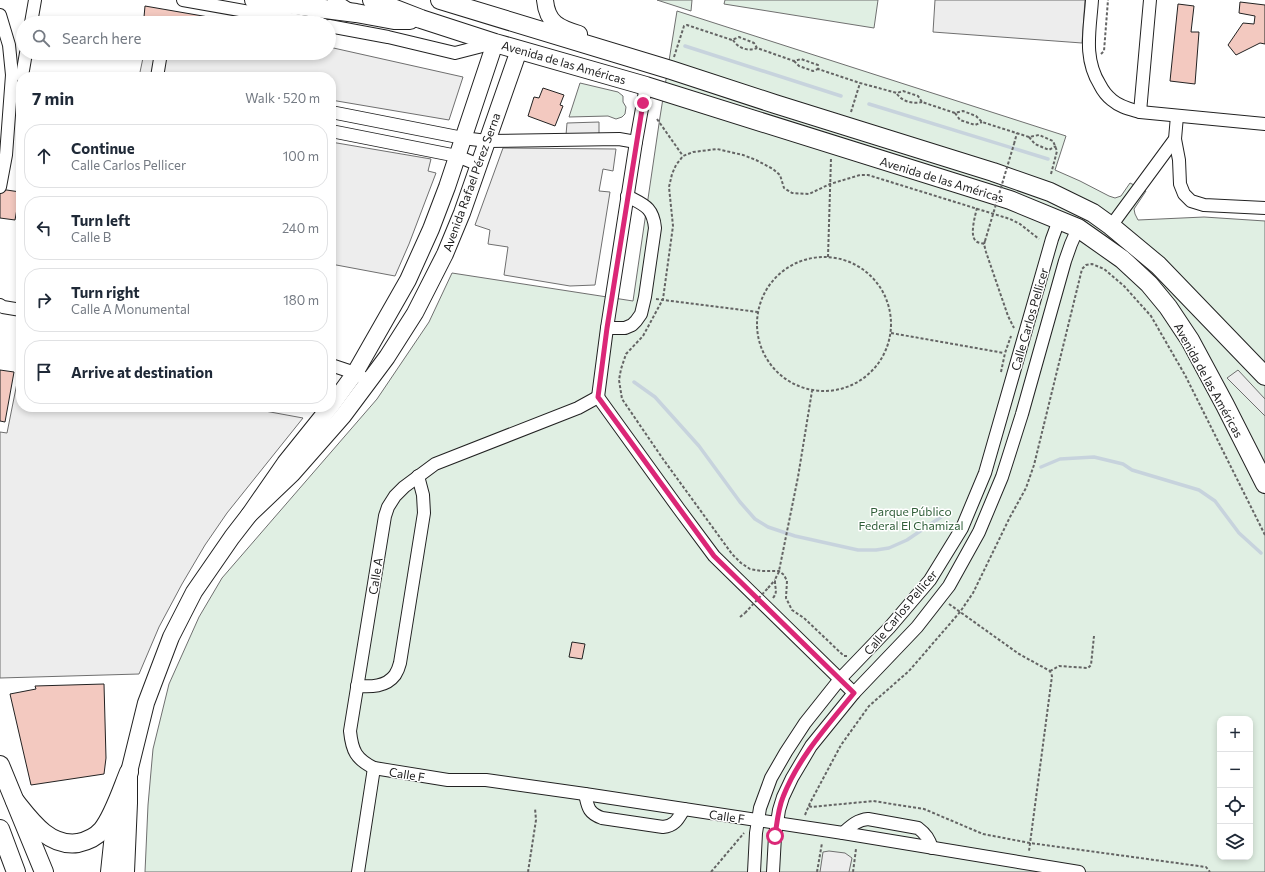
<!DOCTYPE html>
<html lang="en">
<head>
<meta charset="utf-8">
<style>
	:root { --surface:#fff; --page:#f2f2f3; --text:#1f2937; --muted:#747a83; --line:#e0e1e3 }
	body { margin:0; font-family:Commissioner,sans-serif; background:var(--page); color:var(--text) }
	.controls { position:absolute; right:12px; bottom:12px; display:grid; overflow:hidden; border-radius:8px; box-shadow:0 2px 6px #0003 }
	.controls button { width:36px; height:36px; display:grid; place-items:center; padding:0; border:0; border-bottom:1px solid var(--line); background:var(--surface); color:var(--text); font:20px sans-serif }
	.stop { position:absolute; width:12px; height:12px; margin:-9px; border:3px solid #db2777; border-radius:50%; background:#fff }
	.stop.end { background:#db2777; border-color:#fff; box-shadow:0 1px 4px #0008 }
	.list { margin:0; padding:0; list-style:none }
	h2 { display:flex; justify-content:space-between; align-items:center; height:52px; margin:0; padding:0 16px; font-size:17px }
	h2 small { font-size:13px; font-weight:400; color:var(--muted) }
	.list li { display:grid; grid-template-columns:26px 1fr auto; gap:12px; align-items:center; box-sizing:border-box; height:64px; margin:0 8px 8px; padding:0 8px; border:1px solid var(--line); border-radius:16px }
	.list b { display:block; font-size:15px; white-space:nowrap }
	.list p { margin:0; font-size:13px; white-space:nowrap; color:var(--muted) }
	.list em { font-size:13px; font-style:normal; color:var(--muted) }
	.icon { flex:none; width:22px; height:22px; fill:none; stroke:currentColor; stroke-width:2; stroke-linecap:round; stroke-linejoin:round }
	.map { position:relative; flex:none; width:1265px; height:872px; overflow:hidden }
	.search { position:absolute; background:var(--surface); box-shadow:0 2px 6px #0003; left:16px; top:16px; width:320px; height:44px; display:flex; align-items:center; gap:10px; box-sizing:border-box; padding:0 14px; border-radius:22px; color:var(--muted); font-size:15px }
	.panel { position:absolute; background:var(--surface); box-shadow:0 2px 6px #0003; left:16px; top:72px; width:320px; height:340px; border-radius:16px }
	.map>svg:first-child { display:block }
	.green { fill:#e0efe3; stroke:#6f6f6f; fill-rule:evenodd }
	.parking { fill:#ededed; stroke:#6f6f6f }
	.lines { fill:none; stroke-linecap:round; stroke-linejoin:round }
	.stream { stroke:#c7d3dd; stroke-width:3.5 }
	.building { fill:#f3c9c0; stroke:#222 }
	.minor-casing { stroke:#222; stroke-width:14 }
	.major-casing { stroke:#222; stroke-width:18 }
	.highway-casing { stroke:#222; stroke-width:20 }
	.path { stroke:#646464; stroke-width:2; stroke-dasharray:3 2; stroke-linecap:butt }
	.minor { stroke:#fff; stroke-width:12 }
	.major { stroke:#fff; stroke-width:16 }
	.highway { stroke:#fff; stroke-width:18 }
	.path-bridge { stroke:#646464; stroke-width:2; stroke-dasharray:3 2; stroke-linecap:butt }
	.route { stroke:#db2777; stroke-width:5 }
	.labels { text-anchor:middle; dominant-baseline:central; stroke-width:3; stroke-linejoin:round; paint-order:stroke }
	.street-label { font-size:12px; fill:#222; stroke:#fff }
	.park-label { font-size:12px; fill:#2f5e38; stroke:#fff }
</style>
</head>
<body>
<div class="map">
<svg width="1265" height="872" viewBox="0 0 1265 872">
	<rect width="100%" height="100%" fill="#fff"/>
	<!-- green -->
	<g class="green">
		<path d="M657 0H692L691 11Z"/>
		<path d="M725 0H878L874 28 724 4Z"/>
		<path d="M677 11 1066 136 1055 170 1080 181 1109 196 1115 198 1121 196 1130 183 1146 191 1134 209 1135 214 1138 220 1204 217 1265 221V872H145L148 805 153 749 169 684 199 617 222 578 377 399 429 322 452 273 633 301 660 117ZM1220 719H1250V857H1220Z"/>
		<path d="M580 83 618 92 623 96V102L626 107 625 114 622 117 616 119 608 116 569 117Z"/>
	</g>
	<!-- parking -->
	<g class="parking">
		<path d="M935 0H1085L1082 43 933 32Z"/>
		<path d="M329 47 463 77 449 120 331 100V77H139L144 53H329Z"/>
		<path d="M599 122V136L566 135 567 123Z"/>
		<path d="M331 142 431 159 428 171 436 173 409 244 395 276 331 264Z"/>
		<path d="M503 148 616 149 613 171 603 169 599 191 610 192 595 285 570 286 504 275 508 247 488 244 490 230 475 225Z"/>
		<path d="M1238 370 1265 399V416L1227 378Z"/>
		<path d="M18 378H21V407H243L303 418 227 513 205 545 182 584 159 627 139 674 0 678V432L7 433Z"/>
		<path d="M829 851 845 853 852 858 849 872H820L823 852Z"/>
	</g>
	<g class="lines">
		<!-- stream -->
		<g class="stream">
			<path d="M685 46 841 96"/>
			<path d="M869 104 1048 159"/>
			<path d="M634 382 655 397 699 446 740 502 755 519 768 527 795 536 858 550H876L889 548 907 540 944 515"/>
			<path d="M1041 467 1060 459 1094 457 1123 464 1132 470 1199 490 1215 501 1239 533 1261 553"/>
		</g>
	</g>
	<!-- building -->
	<g class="building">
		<path d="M1240 2 1265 5V44L1260 43 1236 55 1228 45 1243 23 1254 24 1255 16 1239 13Z"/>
		<path d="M1178 4 1194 6 1191 32H1199L1195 84 1170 81Z"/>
		<path d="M145 6 220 19 219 23H179L144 17Z"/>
		<path d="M543 88 564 95 560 105 563 106 555 126 528 116 534 97 539 98Z"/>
		<path d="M0 189 20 192 15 220 0 218Z"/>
		<path d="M0 370 14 372 5 422 0 421Z"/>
		<path d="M572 642 585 644 582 659 569 657Z"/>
		<path d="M104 684 106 758 104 774 31 785 10 694 36 689 35 686Z"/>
	</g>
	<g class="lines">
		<!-- minor casing -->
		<g class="minor-casing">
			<g id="minor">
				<path d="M183 0 312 23"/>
				<path d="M334 0 350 10"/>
				<path d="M1092 0C1090 30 1083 58 1100 85 1103 91 1107 96 1112 100 1120 107 1130 109 1140 112L1265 124"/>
				<path d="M0 15 9 45 12 75 6 155 0 187"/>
				<path d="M31 23 35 0"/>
				<path d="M329 26 388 37 455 53 494 43"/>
				<path d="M22 76 26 53"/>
				<path d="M157 77 161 53"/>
				<path d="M331 112 463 138 487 141 619 139 636 142"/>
				<path d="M1140 112 1150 0"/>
				<path d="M331 131 457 156 479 165"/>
				<path d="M1175 139 1179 160 1180 184 1184 194 1191 201 1204 205 1265 208"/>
				<path d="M1111 226 1175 139 1177 116"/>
				<path d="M0 305 3 307 21 310"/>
				<path d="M607 328H625L632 325 636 321 641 314 645 297 655 228C653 207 644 205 627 196"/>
				<path d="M331 365 355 373 362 377"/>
				<path d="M598 397 578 408 435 464 404 487 395 496 388 507 385 516 350 731C352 751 356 759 374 768L448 780H486L585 794 843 833 1079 872"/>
				<path d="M598 397 679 509 714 556 854 693"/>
				<path d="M598 397 607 328 636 142 646 86"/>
				<path d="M357 686C371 687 386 687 395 675 397 672 399 667 400 663L424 513 423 495 418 476"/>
				<path d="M585 794C588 807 588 813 602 818L663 827C675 826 678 819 684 809"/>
				<path d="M843 833C851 826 857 820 868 819L918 828C926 834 929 839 932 848"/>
				<path d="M358 872 374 768"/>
				<path d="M754 872 756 833 760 808 771 778 786 752 805 723 840 679 889 628 930 580 962 528 985 473 1052 239 1059 220"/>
				<path d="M773 872 775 836 779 810 783 797 792 778 811 746 854 693 917 627 949 586 979 532 1002 477 1022 414 1065 261 1071 244 1078 228"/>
			</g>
		</g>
		<!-- major casing -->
		<g class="major-casing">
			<g id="major">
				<path d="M545 0C547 23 559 28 579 34"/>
				<path d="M331 406 355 373 408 280 431 229 447 187 495 43"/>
				<path d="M249 515 292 474 343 416 387 357 415 313 445 254 462 213 519 50"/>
				<path d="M126 872 129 803V772L146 703 171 637 194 592 232 537 249 515 285 463 330 407"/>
			</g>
		</g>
		<!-- highway casing -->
		<g class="highway-casing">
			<g id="highway">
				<path d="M254 0 356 13 394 20H410"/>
				<path d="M372 0 421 19 495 43 646 86 1010 200 1078 228 1122 259 1149 284 1168 307 1190 340 1225 405 1265 484"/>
				<path d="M440 0 671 70 775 104 993 172 1050 192 1093 213 1111 226 1158 265 1265 376"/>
				<path d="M0 765 44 872"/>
				<path d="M15 801C31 821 49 847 78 843 87 841 96 837 102 830 113 817 122 789 129 772"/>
				<path d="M0 829 16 872"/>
				<path d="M110 872 114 834 119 812"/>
			</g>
		</g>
		<!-- path -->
		<g class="path">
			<path d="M733 40C738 48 748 52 757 48"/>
			<path d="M1101 54 1104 51 1108 0"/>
			<path d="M674 57 684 26 687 25 732 40 739 37 754 43 757 48 794 61 801 59 818 65V69L860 83 897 93 903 91 918 96 922 102 955 113 963 111 976 116 982 122 1029 137 1039 135 1053 141 1057 151 1051 174"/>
			<path d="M794 61 799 66 813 71 818 69"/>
			<path d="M897 94C903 102 913 104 922 102"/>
			<path d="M851 112 860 83"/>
			<path d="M955 113 960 120 975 125 982 122"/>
			<path d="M657 119 683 156"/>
			<path d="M1029 137 1035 144 1049 150 1056 146"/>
			<path d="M1014 144 1017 133"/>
			<path d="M977 208C975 216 970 234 975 240 977 243 981 243 984 244"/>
			<path d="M985 241 984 244 986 252 1008 316 1014 328"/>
			<path d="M828 257 831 158"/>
			<circle cx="824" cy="324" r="67"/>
			<path d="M656 299 758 312"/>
			<path d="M891 333 1004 353"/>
			<path d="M1001 372 1005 353 1011 336"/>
			<path d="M768 588 775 580"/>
			<path d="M773 598C778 591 775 590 775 581 775 578 778 575 779 571L798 477 812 391"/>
			<path d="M949 604 1019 654 1050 671 1052 676 1029 851"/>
			<path d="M740 617 745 613"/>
			<path d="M847 656H844L804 618 792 610 786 598 787 581 784 575 779 571H761L750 569 741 563 732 554 663 459 622 399 619 380 621 369 626 354 643 336 663 299 673 226 669 187 672 174 676 165 683 156 693 152 717 149 743 155 756 160 773 169 780 175 784 188 792 193 809 194 830 184 860 175H868L1010 219 1020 224 1039 239"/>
			<path d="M1050 671 1059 666 1088 668 1091 665 1094 636"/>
			<path d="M809 806 812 807 873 801 924 809 983 834 1030 843 1206 867 1210 872"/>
			<path d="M805 815 810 803 841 745 869 706 909 671 960 612 973 593 1010 517 1026 488 1034 465 1082 269 1086 265 1092 264 1104 269 1124 286 1151 316 1185 375 1265 535"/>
			<path d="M528 872 536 820 535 808"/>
			<path d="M711 872 744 833"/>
			<path d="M817 872 822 843"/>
			<path d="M853 872 856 849"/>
		</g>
		<!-- minor -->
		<use href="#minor" class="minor"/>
		<!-- major -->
		<use href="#major" class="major"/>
		<!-- highway -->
		<use href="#highway" class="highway"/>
		<!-- path-bridge -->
		<g class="path-bridge">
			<path d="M985 241 1014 144"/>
			<path d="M745 613 768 588"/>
		</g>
	</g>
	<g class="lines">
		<!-- route -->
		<path class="route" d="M643 103 607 328 598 397 714 556 854 693C828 725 798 758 783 797 778 809 777 823 775 836"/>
	</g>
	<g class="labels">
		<!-- street labels -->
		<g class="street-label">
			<text transform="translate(564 62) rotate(16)">Avenida de las Américas</text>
			<text transform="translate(942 179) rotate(17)">Avenida de las Américas</text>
			<text transform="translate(471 182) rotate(-70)">Avenida Rafael Pérez Serna</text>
			<text transform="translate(1029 319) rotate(-74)">Calle Carlos Pellicer</text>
			<text transform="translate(1209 380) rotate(61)">Avenida de las Américas</text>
			<text transform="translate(375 576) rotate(-81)">Calle A</text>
			<text transform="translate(900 612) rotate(-50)">Calle Carlos Pellicer</text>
			<text transform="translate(407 774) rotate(9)">Calle F</text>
			<text transform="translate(727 816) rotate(8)">Calle F</text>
		</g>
		<!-- park labels -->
		<g class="park-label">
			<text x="911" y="511">Parque Público<tspan x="911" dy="14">Federal El Chamizal</tspan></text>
		</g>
	</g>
</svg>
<div class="controls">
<button>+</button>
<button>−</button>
<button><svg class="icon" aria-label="locate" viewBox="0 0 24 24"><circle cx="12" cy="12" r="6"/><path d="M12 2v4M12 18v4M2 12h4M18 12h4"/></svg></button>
<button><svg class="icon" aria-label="layers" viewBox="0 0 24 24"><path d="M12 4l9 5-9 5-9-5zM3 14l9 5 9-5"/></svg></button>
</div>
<div class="stop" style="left:775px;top:836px"></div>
<div class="stop end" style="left:643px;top:103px"></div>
<div class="search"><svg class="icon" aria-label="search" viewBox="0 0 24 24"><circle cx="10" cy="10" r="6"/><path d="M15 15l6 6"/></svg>Search here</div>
<section class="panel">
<h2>7 min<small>Walk · 520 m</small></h2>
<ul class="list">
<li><svg class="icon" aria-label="ahead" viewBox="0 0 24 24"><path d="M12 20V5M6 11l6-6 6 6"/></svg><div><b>Continue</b><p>Calle Carlos Pellicer</p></div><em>100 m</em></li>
<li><svg class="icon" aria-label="left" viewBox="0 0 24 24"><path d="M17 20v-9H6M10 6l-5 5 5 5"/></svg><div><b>Turn left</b><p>Calle B</p></div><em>240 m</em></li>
<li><svg class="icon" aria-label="right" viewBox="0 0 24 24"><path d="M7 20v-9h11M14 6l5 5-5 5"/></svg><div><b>Turn right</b><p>Calle A Monumental</p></div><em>180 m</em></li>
<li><svg class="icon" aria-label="arrive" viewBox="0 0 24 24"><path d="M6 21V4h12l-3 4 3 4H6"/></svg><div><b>Arrive at destination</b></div></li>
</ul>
</section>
</div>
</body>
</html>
